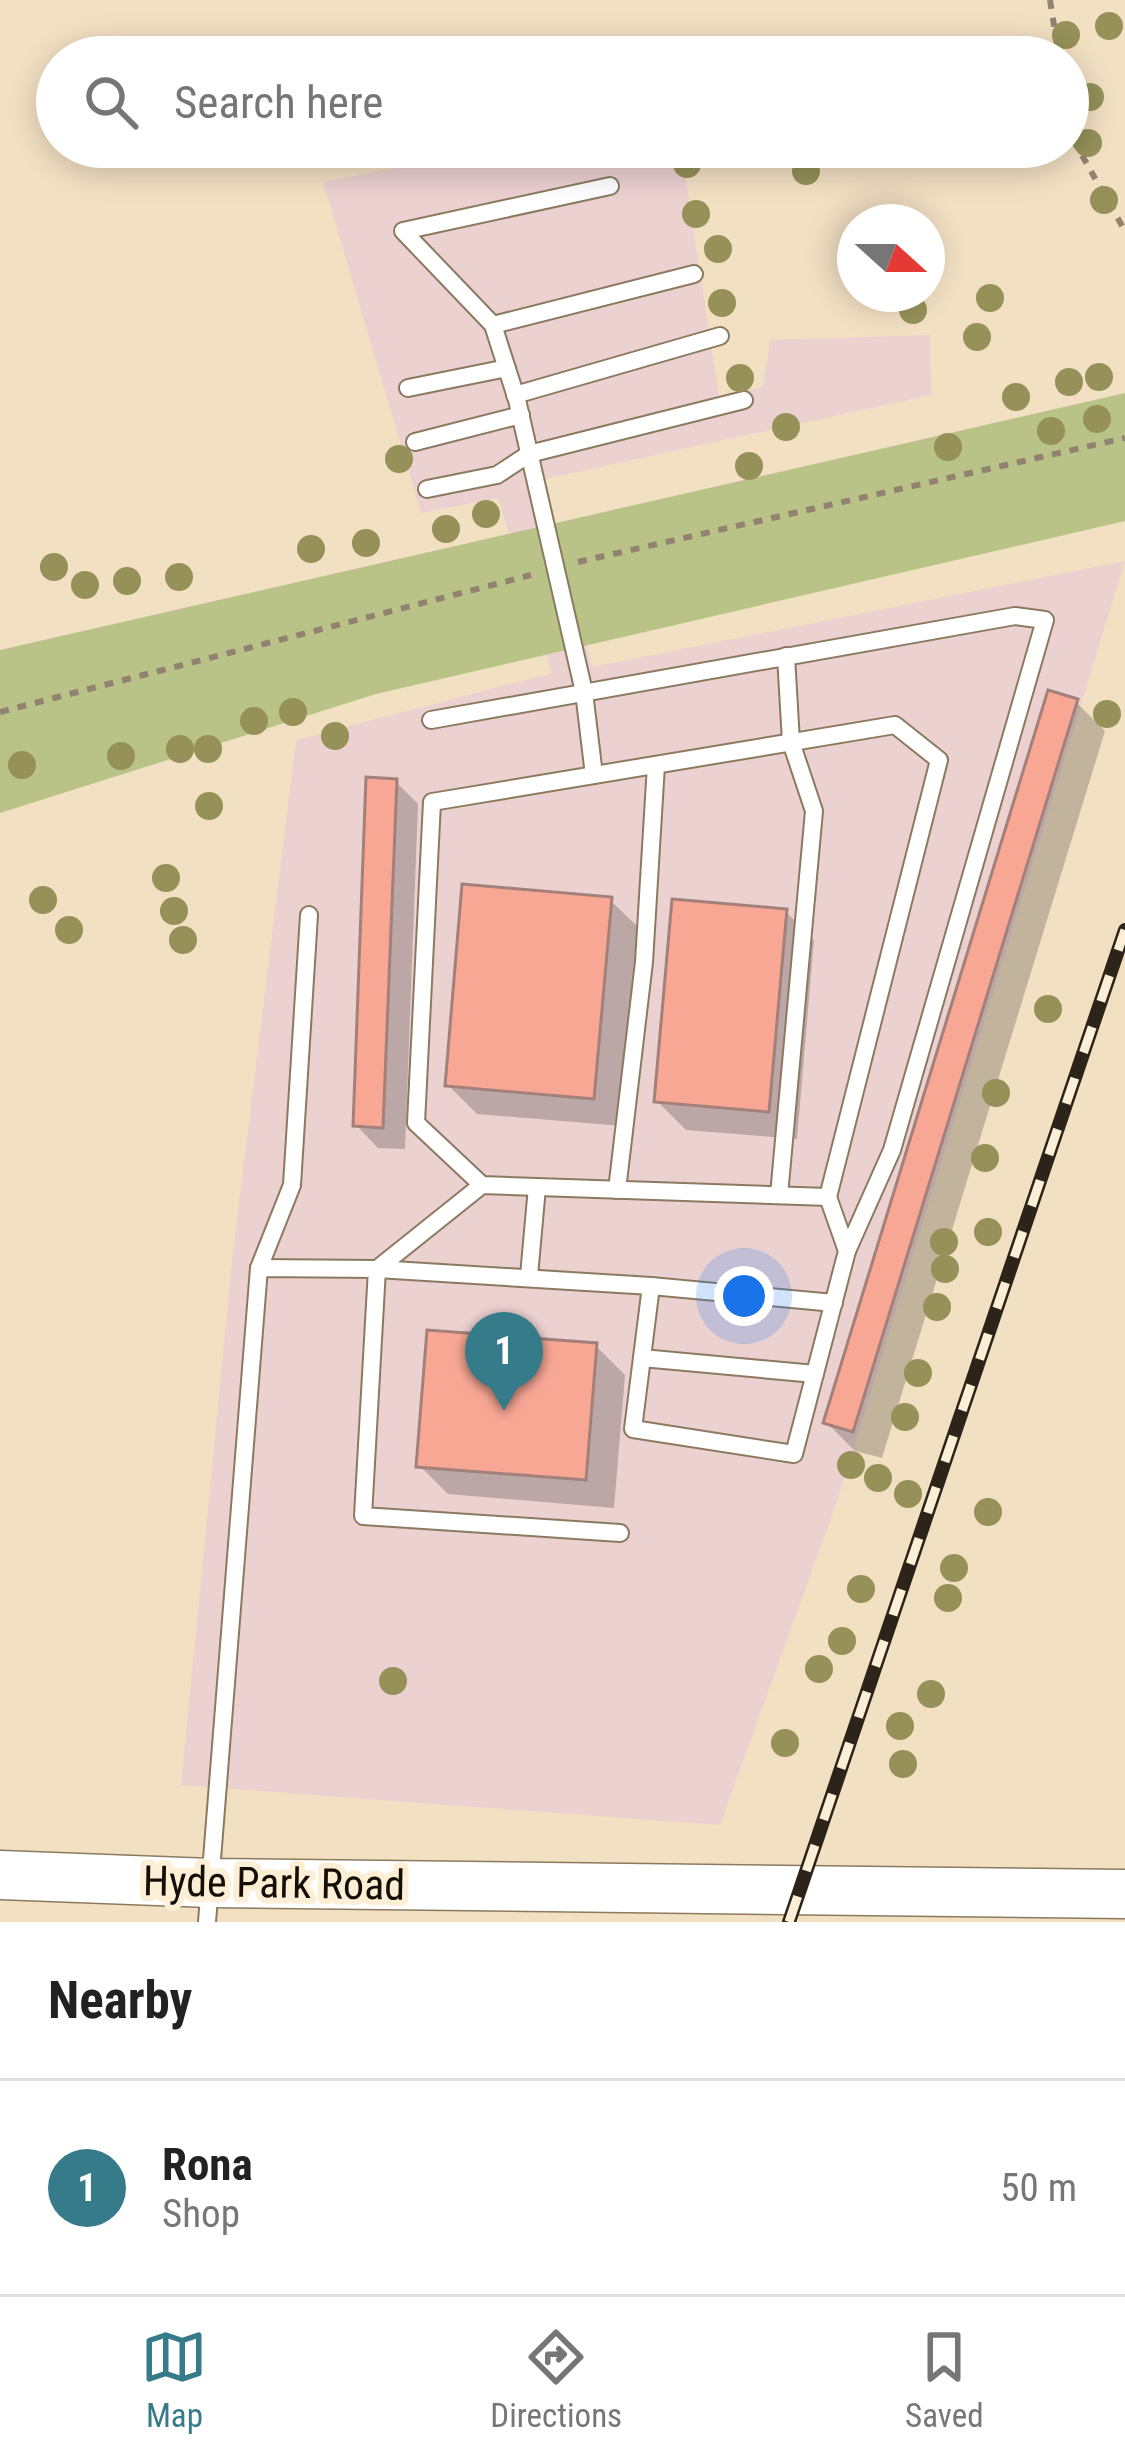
<!DOCTYPE html>
<html lang="en">
<head>
<meta charset="utf-8">
<style>
	:root { --surface:#fff; --page:#f2f2f2; --text:#222; --muted:#767676; --line:#e0e0e0; --accent:#367b89 }
	body { margin:0; font-family:"Roboto Condensed",sans-serif; background:var(--page); color:var(--text) }
	.compass { position:absolute; left:837px; top:204px; width:108px; height:108px; border-radius:50%; background:var(--surface); box-shadow:0 6px 30px #0003; rotate:111deg }
	.you { position:absolute; left:744px; top:1296px; width:42px; height:42px; margin:-30px; border:9px solid #fff; border-radius:50%; background:#1a73e8; box-shadow:0 0 0 18px #1a73e833 }
	.badge { display:grid; place-items:center; width:78px; height:78px; border-radius:50%; background:var(--accent); color:#fff; font-size:39px; font-weight:700 }
	.pin { position:absolute; translate:-50% -99px; filter:drop-shadow(0 3px 6px #0008) }
	.pin::after { content:''; position:absolute; top:63px; width:42px; height:36px; background:inherit; clip-path:polygon(0 0,100% 0,50% 100%) }
	.list { margin:0; padding:0; list-style:none }
	h2 { display:flex; justify-content:space-between; align-items:center; height:156px; margin:0; padding:0 48px; font-size:51px }
	h2 small { font-size:39px; font-weight:400; color:var(--muted) }
	.list li { display:grid; grid-template-columns:78px 1fr auto; gap:36px; align-items:center; box-sizing:border-box; height:216px; padding:0 48px; border-top:3px solid var(--line) }
	.list b { display:block; font-size:45px; white-space:nowrap }
	.list p { margin:0; font-size:39px; white-space:nowrap; color:var(--muted) }
	.list em { font-size:39px; font-style:normal; color:var(--muted) }
	.icon { flex:none; width:66px; height:66px; fill:none; stroke:currentColor; stroke-width:2; stroke-linecap:round; stroke-linejoin:round }
	.map { position:relative; flex:none; width:1125px; height:1922px; overflow:hidden }
	.search { position:absolute; background:var(--surface); box-shadow:0 6px 30px #0003; left:36px; right:36px; top:36px; height:132px; display:flex; align-items:center; gap:30px; box-sizing:border-box; padding:0 42px; border-radius:66px; color:var(--muted); font-size:45px }
	.sheet { height:372px; background:var(--surface) }
	nav { display:flex; justify-content:space-around; align-items:center; box-sizing:border-box; height:168px; border-top:3px solid var(--line); background:var(--surface); font-size:33px; color:var(--muted) }
	nav a { display:grid; justify-items:center; gap:6px }
	nav .on { color:var(--accent) }
	.map>svg:first-child { display:block }
	.industrial { fill:#ecd1d1 }
	.green { fill:#b9c388 }
	.shadow { fill:#0003 }
	.building { fill:#f8a795; stroke:#a3817a; stroke-width:3 }
	.lines { fill:none; stroke-linecap:round; stroke-linejoin:round }
	.lane-casing { stroke:#8b7a5f; stroke-width:20 }
	.secondary-casing { stroke:#8b7a5f; stroke-width:51 }
	.path { stroke:#91836f; stroke-width:6; stroke-dasharray:9 9; stroke-linecap:butt }
	.lane { stroke:#fff; stroke-width:16 }
	.secondary { stroke:#fff; stroke-width:48 }
	.rail-casing { stroke:#2c2419; stroke-width:14 }
	.rail { stroke:#fdeed6; stroke-width:9; stroke-dasharray:27; stroke-linecap:butt }
	.tree { fill:#959159 }
	.labels { text-anchor:middle; dominant-baseline:central; stroke-width:12; stroke-linejoin:round; paint-order:stroke }
	.street-label { font-size:42px; fill:#150e05; stroke:#fdeed6 }
</style>
</head>
<body>
<div class="map">
<svg width="1125" height="1922" viewBox="0 0 1125 1922">
	<rect width="100%" height="100%" fill="#f2e0c3"/>
	<!-- industrial -->
	<path class="industrial" d="M502 147H681L719 396 763 387 770 340 930 335 931 395 540 480 568 565 592 667 1125 561 839 1496 720 1825 181 1785 233 1251 296 740 552 673 498 498 421 513 323 182Z"/>
	<!-- green -->
	<path class="green" d="M1125 393V521L376 694 0 813V650Z"/>
	<!-- shadow -->
	<g class="shadow">
		<path d="M1076 702 1105 731 882 1458 855 1451 826 1422Z"/>
		<path d="M395 781 418 804 405 1149 378 1148 356 1125Z"/>
		<path d="M610 900 639 928 622 1126 477 1114 448 1085Z"/>
		<path d="M786 912 814 940 797 1139 686 1130 657 1101Z"/>
		<path d="M596 1346 625 1375 614 1508 448 1494 419 1465Z"/>
	</g>
	<!-- building -->
	<g class="building">
		<path d="M1048 690 1078 699 853 1432 823 1423Z"/>
		<path d="M366 777 397 779 383 1128 353 1126Z"/>
		<path d="M462 884 612 897 594 1099 445 1086Z"/>
		<path d="M672 899 787 909 769 1112 654 1102Z"/>
		<path d="M427 1330 597 1343 586 1480 416 1467Z"/>
	</g>
	<g class="lines">
		<!-- lane casing -->
		<g class="lane-casing">
			<g id="lane">
				<path d="M493 325 694 274"/>
				<path d="M408 388 507 368"/>
				<path d="M515 395 720 336"/>
				<path d="M415 442 521 415"/>
				<path d="M427 489 497 475 529 454 744 400"/>
				<path d="M431 720 1015 616 1045 620 892 1150 847 1251"/>
				<path d="M594 775 584 692 517 400 493 325 403 231 610 186"/>
				<path d="M617 1190 644 962 656 765"/>
				<path d="M779 1195 814 811 791 742 786 656"/>
				<path d="M259 1268 292 1185 309 915"/>
				<path d="M377 1269 482 1185 828 1197 939 760 895 725 432 802 416 1123 482 1185"/>
				<path d="M377 1269 651 1286 633 1429 794 1454 847 1251 828 1197"/>
				<path d="M529 1276 537 1187"/>
				<path d="M651 1286 834 1303"/>
				<path d="M642 1358 815 1374"/>
				<path d="M207 1922 259 1268 377 1269 363 1516 620 1533"/>
			</g>
		</g>
		<!-- secondary casing -->
		<g class="secondary-casing">
			<path id="secondary" d="M0 1875 210 1883 1125 1894"/>
		</g>
		<!-- path -->
		<g class="path">
			<path d="M1050 0 1059 57"/>
			<path d="M1068 104 1075 143 1125 231"/>
			<path d="M578 562 1125 438"/>
			<path d="M0 712 531 575"/>
		</g>
		<!-- lane -->
		<use href="#lane" class="lane"/>
		<!-- secondary -->
		<use href="#secondary" class="secondary"/>
		<!-- rail casing -->
		<g class="rail-casing">
			<path id="rail" d="M789 1922 1125 930"/>
		</g>
		<!-- rail -->
		<use href="#rail" class="rail"/>
	</g>
	<!-- trees -->
	<g class="tree">
		<circle cx="1109" cy="26" r="14"/>
		<circle cx="1066" cy="35" r="14"/>
		<circle cx="1090" cy="97" r="14"/>
		<circle cx="1088" cy="143" r="14"/>
		<circle cx="687" cy="164" r="14"/>
		<circle cx="806" cy="171" r="14"/>
		<circle cx="1104" cy="200" r="14"/>
		<circle cx="696" cy="214" r="14"/>
		<circle cx="718" cy="249" r="14"/>
		<circle cx="990" cy="298" r="14"/>
		<circle cx="722" cy="303" r="14"/>
		<circle cx="913" cy="310" r="14"/>
		<circle cx="977" cy="337" r="14"/>
		<circle cx="1099" cy="377" r="14"/>
		<circle cx="740" cy="378" r="14"/>
		<circle cx="1069" cy="382" r="14"/>
		<circle cx="1016" cy="397" r="14"/>
		<circle cx="1097" cy="419" r="14"/>
		<circle cx="786" cy="427" r="14"/>
		<circle cx="1051" cy="431" r="14"/>
		<circle cx="948" cy="447" r="14"/>
		<circle cx="399" cy="459" r="14"/>
		<circle cx="749" cy="466" r="14"/>
		<circle cx="486" cy="514" r="14"/>
		<circle cx="446" cy="529" r="14"/>
		<circle cx="366" cy="543" r="14"/>
		<circle cx="311" cy="549" r="14"/>
		<circle cx="54" cy="567" r="14"/>
		<circle cx="179" cy="577" r="14"/>
		<circle cx="127" cy="581" r="14"/>
		<circle cx="85" cy="585" r="14"/>
		<circle cx="293" cy="712" r="14"/>
		<circle cx="1107" cy="714" r="14"/>
		<circle cx="254" cy="721" r="14"/>
		<circle cx="335" cy="736" r="14"/>
		<circle cx="180" cy="749" r="14"/>
		<circle cx="208" cy="749" r="14"/>
		<circle cx="121" cy="756" r="14"/>
		<circle cx="22" cy="765" r="14"/>
		<circle cx="209" cy="806" r="14"/>
		<circle cx="166" cy="878" r="14"/>
		<circle cx="43" cy="900" r="14"/>
		<circle cx="174" cy="911" r="14"/>
		<circle cx="69" cy="930" r="14"/>
		<circle cx="183" cy="940" r="14"/>
		<circle cx="1048" cy="1009" r="14"/>
		<circle cx="996" cy="1093" r="14"/>
		<circle cx="985" cy="1158" r="14"/>
		<circle cx="988" cy="1232" r="14"/>
		<circle cx="944" cy="1242" r="14"/>
		<circle cx="945" cy="1269" r="14"/>
		<circle cx="937" cy="1307" r="14"/>
		<circle cx="918" cy="1373" r="14"/>
		<circle cx="905" cy="1417" r="14"/>
		<circle cx="851" cy="1465" r="14"/>
		<circle cx="878" cy="1478" r="14"/>
		<circle cx="908" cy="1494" r="14"/>
		<circle cx="988" cy="1512" r="14"/>
		<circle cx="954" cy="1568" r="14"/>
		<circle cx="861" cy="1589" r="14"/>
		<circle cx="948" cy="1598" r="14"/>
		<circle cx="842" cy="1641" r="14"/>
		<circle cx="819" cy="1669" r="14"/>
		<circle cx="393" cy="1681" r="14"/>
		<circle cx="931" cy="1694" r="14"/>
		<circle cx="900" cy="1726" r="14"/>
		<circle cx="785" cy="1743" r="14"/>
		<circle cx="903" cy="1764" r="14"/>
	</g>
	<g class="labels">
		<!-- street labels -->
		<g class="street-label">
			<text transform="translate(274 1883) rotate(1)">Hyde Park Road</text>
		</g>
	</g>
</svg>
<svg class="compass" viewBox="-18 -18 36 36"><path d="M0-13l5 13h-10z" fill="#e53935"/><path d="M0 13l5-13h-10z" fill="#767676"/></svg>
<div class="you"></div>
<div class="pin badge" style="left:504px;top:1411px">1</div>
<div class="search"><svg class="icon" aria-label="search" viewBox="0 0 24 24"><circle cx="10" cy="10" r="6"/><path d="M15 15l6 6"/></svg>Search here</div>
</div>
<section class="sheet">
<h2>Nearby<small></small></h2>
<ul class="list">
<li><span class="badge">1</span><div><b>Rona</b><p>Shop</p></div><em>50 m</em></li>
</ul>
</section>
<nav>
<a class="on"><svg class="icon" aria-label="map" viewBox="0 0 24 24"><path d="M3 6l6-2 6 2 6-2v14l-6 2-6-2-6 2zM9 4v14M15 6v14"/></svg>Map</a>
<a><svg class="icon" aria-label="directions" viewBox="0 0 24 24"><path d="M12 3l9 9-9 9-9-9zM9 14v-3h6M13 9l2 2-2 2"/></svg>Directions</a>
<a><svg class="icon" aria-label="saved" viewBox="0 0 24 24"><path d="M7 4h10v16l-5-4-5 4z"/></svg>Saved</a>
</nav>
</body>
</html>
